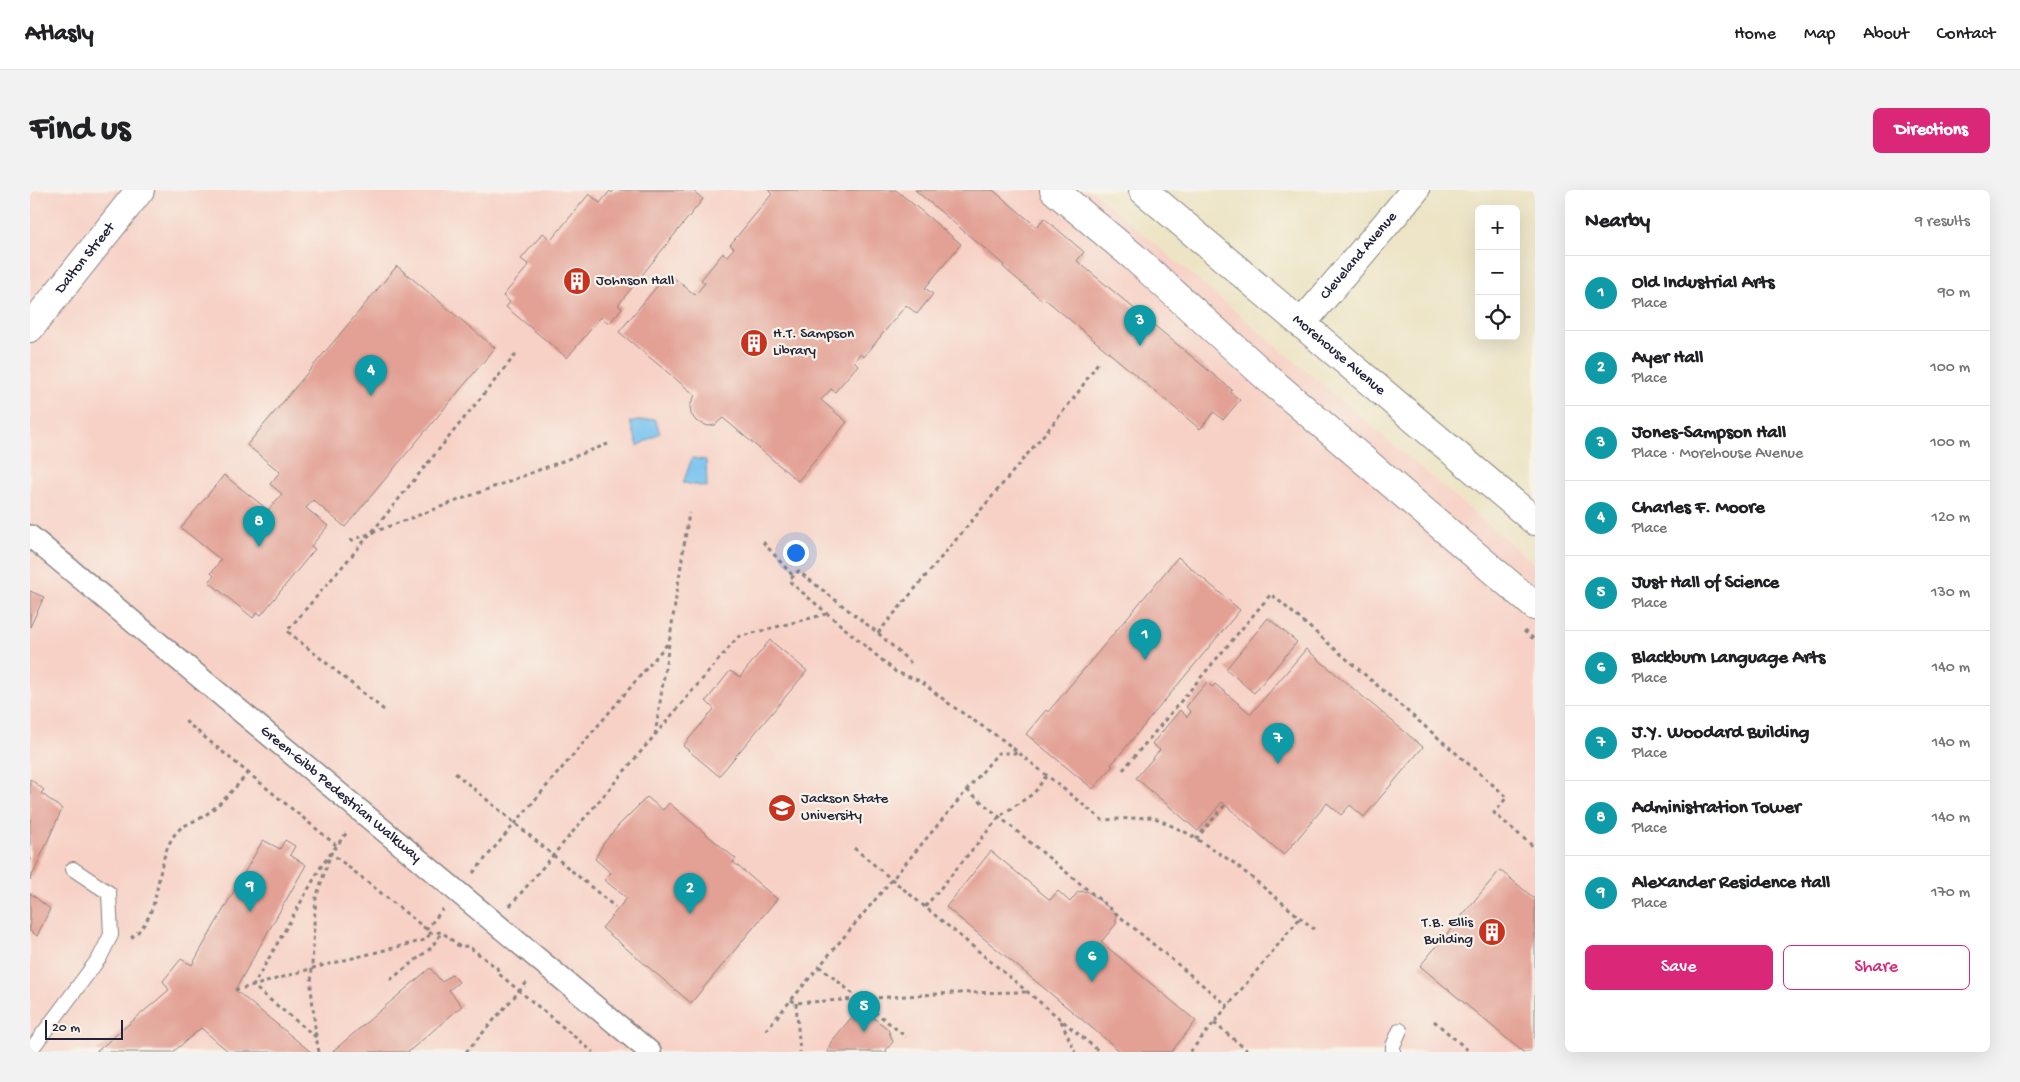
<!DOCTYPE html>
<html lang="en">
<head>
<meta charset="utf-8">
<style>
	:root { --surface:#fff; --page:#f2f2f2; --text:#202124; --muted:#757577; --line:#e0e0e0; --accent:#db2777 }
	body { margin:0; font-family:"Gochi Hand",sans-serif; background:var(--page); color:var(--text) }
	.controls { position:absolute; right:15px; top:15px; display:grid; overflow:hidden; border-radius:8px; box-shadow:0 5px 20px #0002 }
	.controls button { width:45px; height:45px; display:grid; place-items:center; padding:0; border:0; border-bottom:1px solid var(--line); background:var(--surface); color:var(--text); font:25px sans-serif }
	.scale { position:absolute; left:15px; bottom:12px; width:78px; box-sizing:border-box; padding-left:5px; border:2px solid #22223b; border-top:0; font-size:14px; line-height:18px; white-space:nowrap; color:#22223b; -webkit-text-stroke:4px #f7f3e8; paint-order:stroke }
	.you { position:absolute; left:765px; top:362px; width:18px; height:18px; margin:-12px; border:4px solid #fff; border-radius:50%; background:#1a73e8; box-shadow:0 0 0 8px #1a73e833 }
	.badge { display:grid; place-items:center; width:32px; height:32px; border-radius:50%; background:var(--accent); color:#fff; font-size:16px; font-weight:700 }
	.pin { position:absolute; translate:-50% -41px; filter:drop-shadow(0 1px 2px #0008) }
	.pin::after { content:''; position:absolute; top:26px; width:18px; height:15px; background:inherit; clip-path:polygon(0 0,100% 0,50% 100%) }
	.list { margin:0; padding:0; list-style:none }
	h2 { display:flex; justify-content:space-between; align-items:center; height:65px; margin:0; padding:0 20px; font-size:21px }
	h2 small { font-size:16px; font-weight:400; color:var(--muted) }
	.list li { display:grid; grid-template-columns:32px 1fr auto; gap:15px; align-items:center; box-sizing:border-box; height:75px; padding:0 20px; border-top:1px solid var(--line) }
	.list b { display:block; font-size:19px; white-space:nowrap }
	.list p { margin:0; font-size:16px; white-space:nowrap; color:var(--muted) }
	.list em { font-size:16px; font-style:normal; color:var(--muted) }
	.actions { display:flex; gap:10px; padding:15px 20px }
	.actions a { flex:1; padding:11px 0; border:1px solid var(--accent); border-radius:8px; text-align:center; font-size:18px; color:var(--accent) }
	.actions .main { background:var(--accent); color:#fff }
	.icon { flex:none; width:28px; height:28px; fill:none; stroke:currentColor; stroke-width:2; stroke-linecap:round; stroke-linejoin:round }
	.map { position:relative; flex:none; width:1505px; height:862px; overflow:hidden; border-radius:8px }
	header { display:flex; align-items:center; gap:30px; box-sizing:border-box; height:70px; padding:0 25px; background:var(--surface); border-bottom:1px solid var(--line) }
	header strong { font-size:24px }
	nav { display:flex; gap:28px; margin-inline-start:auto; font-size:18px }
	.intro { display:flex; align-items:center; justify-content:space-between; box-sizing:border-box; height:120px; padding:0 30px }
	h1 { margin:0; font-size:35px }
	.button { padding:12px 22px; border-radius:8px; background:var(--accent); color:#fff; font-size:18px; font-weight:700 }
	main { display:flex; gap:30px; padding:0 30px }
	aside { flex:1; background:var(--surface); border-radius:8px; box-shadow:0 5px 20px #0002 }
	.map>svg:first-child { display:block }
	.built { fill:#f7d1c6 }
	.water { fill:#75c1ef; stroke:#4c7295 }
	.building { fill:#e3a094 }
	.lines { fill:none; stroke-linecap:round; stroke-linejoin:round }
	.service-casing { stroke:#888380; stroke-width:16 }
	.pedestrian-casing { stroke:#888380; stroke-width:24 }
	.minor-casing { stroke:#888380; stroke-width:30 }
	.tertiary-casing { stroke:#888380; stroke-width:30 }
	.path { stroke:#888380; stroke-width:3; stroke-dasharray:4 4; stroke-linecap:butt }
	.service { stroke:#fff; stroke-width:14 }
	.pedestrian { stroke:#fff; stroke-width:21 }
	.minor { stroke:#fff; stroke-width:28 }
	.tertiary { stroke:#fff; stroke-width:28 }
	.labels { text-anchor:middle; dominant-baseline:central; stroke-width:4.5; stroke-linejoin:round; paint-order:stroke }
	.street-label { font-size:15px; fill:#22223b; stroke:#f7f3e8 }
	.poi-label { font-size:15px; fill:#22223b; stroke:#f7f3e8; text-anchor:start }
</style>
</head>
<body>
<header>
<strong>Atlasly</strong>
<nav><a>Home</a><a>Map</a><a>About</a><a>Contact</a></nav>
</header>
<div class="intro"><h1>Find us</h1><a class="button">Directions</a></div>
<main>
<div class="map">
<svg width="1505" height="862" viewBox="0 0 1505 862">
	<rect width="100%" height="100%" fill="#f7f3e8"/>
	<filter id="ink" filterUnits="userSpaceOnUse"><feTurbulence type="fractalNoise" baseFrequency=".02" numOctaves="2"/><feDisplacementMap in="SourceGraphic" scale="10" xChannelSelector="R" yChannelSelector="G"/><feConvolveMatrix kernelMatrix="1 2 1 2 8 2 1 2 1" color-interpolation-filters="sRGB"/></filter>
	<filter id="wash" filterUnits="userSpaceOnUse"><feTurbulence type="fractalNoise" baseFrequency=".0096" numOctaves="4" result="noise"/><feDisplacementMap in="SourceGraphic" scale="20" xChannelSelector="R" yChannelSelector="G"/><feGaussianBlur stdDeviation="1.12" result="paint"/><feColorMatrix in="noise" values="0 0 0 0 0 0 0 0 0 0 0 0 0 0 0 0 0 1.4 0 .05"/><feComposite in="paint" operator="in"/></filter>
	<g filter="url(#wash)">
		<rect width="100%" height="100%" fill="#ede4c5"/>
		<!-- built -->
		<path class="built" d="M0 0H1061L1505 374V862H0Z"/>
		<!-- water -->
		<g class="water">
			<path d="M625 229 630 243 608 256 600 232Z"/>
			<path d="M662 268 676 270 677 297 653 293Z"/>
		</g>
		<g id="blocks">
			<!-- building -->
			<g class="building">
				<path d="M584 0H662L673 9 588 115 592 118 579 134 571 127 537 168 476 117 480 112 473 106 499 75 491 69 513 43 521 50 559 4 570 13 580 1 582 3Z"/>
				<path d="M738 0H866L931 54 895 98 903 104 887 124 876 115 834 167 830 164 824 171 828 175 805 202 801 199 791 210 817 232 768 291 693 228 685 235 678 236 666 231 661 224 660 216 665 205 589 142 638 83 665 105 675 93 671 90 693 63 697 66 704 58 700 55 742 4Z"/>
				<path d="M885 0H963L1007 37 1014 28 1054 62 1047 71 1202 200 1200 202 1210 210 1193 230 1184 222 1170 239 1015 109 1013 111 973 77 974 75Z"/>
				<path d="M367 76 465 158 315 337 283 310 276 318 298 336 281 356 285 359 231 425 227 422 223 428 179 392 184 386 181 383 191 370 151 338 194 285 238 320 252 304 240 294 250 282 217 255Z"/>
				<path d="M1148 367 1210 420 1081 575 1083 576 1063 599 996 544 1016 520 1018 522Z"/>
				<path d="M0 401 14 407 0 437Z"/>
				<path d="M1238 428 1267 452 1224 503 1196 479Z"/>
				<path d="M740 450 777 481 689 586 653 556 684 519 676 511 700 481 710 487Z"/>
				<path d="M1276 459 1393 557 1334 627 1320 615 1311 625 1297 613 1254 665 1192 612 1168 641 1106 588 1130 560 1122 554 1150 520 1157 527 1161 522 1156 517 1177 492 1182 497 1185 494 1221 524Z"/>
				<path d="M0 589 14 600 11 603 32 619 0 690Z"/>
				<path d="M617 607 633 620 639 613 706 669 703 672 747 709 661 813 572 738 597 708 574 690 581 683 565 669 573 654 588 636Z"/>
				<path d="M233 650 250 659 255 650 265 656 260 665 276 675 205 800 281 862H199L171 838 143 862H66L139 800 133 791 151 769 162 775Z"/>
				<path d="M961 661 1020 710 1028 701 1040 712 1048 702 1057 701 1082 720 1086 725V734L1071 752 1166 831 1141 862H1091L916 717Z"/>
				<path d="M1470 680 1505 709V862H1493L1390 776Z"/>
				<path d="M0 703 20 719 7 746 0 741Z"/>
				<path d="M400 778 412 792 422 784 429 792 419 800 432 816 378 862H302Z"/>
				<path d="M826 822 840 825 858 839 863 852 856 860 857 862H797L801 852Z"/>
			</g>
		</g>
	</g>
	<g filter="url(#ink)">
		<use href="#blocks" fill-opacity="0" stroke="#888380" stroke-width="1"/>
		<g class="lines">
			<!-- service casing -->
			<g class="service-casing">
				<g id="service">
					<path d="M0 861 70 767 81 745 79 703 43 679"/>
					<path d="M1363 862V856L1370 840"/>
				</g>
			</g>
			<!-- pedestrian casing -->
			<g class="pedestrian-casing">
				<g id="pedestrian">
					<path id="s1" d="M0 346 620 862"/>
				</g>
			</g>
			<!-- minor casing -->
			<g class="minor-casing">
				<g id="minor">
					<path d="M1024 0 1104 67 1240 190 1505 416"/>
					<path id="s2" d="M1113 0 1505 331"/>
					<path id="s3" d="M1272 133 1385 0"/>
				</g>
			</g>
			<!-- tertiary casing -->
			<g class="tertiary-casing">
				<g id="tertiary">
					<path id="s4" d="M0 138 110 0"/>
				</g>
			</g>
			<!-- path -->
			<g class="path">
				<path d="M320 351 578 254"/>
				<path d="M733 352 763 386"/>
				<path d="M1494 441 1505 450"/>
				<path d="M848 443 1026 230 1047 204 1069 171"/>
				<path d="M881 473 848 443 768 381 759 391 866 482 890 491 922 516 973 550 1072 630 1123 627 1159 644 1204 673 1284 739"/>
				<path d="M354 520 257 441 342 342 487 163"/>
				<path d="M155 531 306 655"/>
				<path d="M625 545 659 323"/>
				<path d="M1093 580 1241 404 1477 607 1464 623 1505 658"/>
				<path d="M425 583 585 717"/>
				<path d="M937 600 1198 816"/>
				<path d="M1166 649 1195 615"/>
				<path d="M824 658 1070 862"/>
				<path d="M443 683 638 453"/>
				<path d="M480 716 708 447 796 424"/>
				<path d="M895 717 970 626 1004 603 1017 585"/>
				<path d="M396 740 413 719"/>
				<path d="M101 748C135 723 122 676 145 644 152 634 165 632 174 626 191 614 205 598 218 583"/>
				<path d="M789 776 876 847"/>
				<path d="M360 790 401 758 412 742"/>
				<path d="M205 800 223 796 283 778 395 750 401 743"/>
				<path d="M761 810 766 813 923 803 997 802"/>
				<path d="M766 813 770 862"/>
				<path d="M1031 831 1045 862"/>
				<path d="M1404 831 1440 862"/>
				<path d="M1184 833 1219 862"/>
				<path d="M736 840 968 563H989"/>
				<path d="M286 847 223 796 292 675 318 641"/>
				<path d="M289 862 286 847 281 797 284 734 286 708 301 663 401 743 412 742 430 757 438 756 467 778 469 784 563 862"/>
				<path d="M436 862 498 791"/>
				<path d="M1160 862 1270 728"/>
			</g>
			<!-- service -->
			<use href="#service" class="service"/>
			<!-- pedestrian -->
			<use href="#pedestrian" class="pedestrian"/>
			<!-- minor -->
			<use href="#minor" class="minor"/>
			<!-- tertiary -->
			<use href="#tertiary" class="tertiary"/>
		</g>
	</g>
	<!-- icons -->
	<defs>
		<g id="building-disc" transform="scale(1.4375)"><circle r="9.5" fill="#c8321e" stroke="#f7f3e8"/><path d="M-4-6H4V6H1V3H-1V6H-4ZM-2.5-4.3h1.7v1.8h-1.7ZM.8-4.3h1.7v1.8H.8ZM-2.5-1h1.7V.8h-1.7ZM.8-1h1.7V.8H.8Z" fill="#fff"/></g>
		<g id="university-disc" transform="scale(1.4375)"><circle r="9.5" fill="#c8321e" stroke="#f7f3e8"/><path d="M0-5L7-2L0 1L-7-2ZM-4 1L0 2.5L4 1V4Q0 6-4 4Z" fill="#fff"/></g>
	</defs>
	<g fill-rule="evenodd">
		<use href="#building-disc" x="547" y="91"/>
		<use href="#building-disc" x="724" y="153"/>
		<use href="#university-disc" x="752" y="618"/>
		<use href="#building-disc" x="1462" y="742"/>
	</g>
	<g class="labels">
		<!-- street labels -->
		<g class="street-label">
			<text stroke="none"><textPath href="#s3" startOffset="88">Cleveland Avenue</textPath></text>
			<text stroke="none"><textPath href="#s4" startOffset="89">Dalton Street</textPath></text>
			<text stroke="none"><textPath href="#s2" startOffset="256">Morehouse Avenue</textPath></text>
			<text stroke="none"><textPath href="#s1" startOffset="404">Green-Gibb Pedestrian Walkway</textPath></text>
		</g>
		<!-- poi labels -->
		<g class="poi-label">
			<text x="566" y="91">Johnson Hall</text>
			<text x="743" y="144">H.T. Sampson<tspan x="743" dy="17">Library</tspan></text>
			<text x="771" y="609">Jackson State<tspan x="771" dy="17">University</tspan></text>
			<text x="1443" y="733" text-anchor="end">T.B. Ellis<tspan x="1443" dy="17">Building</tspan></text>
		</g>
	</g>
</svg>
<div class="controls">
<button>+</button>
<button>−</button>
<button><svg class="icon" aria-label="locate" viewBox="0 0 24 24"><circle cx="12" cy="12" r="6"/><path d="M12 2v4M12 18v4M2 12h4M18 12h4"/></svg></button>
</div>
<div class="scale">20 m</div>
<div class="you"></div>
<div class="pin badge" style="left:1115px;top:470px;background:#0f9aa8">1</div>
<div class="pin badge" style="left:660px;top:724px;background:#0f9aa8">2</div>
<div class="pin badge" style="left:1110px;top:156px;background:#0f9aa8">3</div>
<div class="pin badge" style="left:341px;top:206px;background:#0f9aa8">4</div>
<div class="pin badge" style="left:834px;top:842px;background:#0f9aa8">5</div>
<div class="pin badge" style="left:1062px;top:792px;background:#0f9aa8">6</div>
<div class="pin badge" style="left:1248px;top:574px;background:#0f9aa8">7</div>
<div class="pin badge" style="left:229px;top:357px;background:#0f9aa8">8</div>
<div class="pin badge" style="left:220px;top:722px;background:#0f9aa8">9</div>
</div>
<aside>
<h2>Nearby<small>9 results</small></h2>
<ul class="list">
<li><span class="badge" style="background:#0f9aa8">1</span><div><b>Old Industrial Arts</b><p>Place</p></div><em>90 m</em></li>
<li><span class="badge" style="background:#0f9aa8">2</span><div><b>Ayer Hall</b><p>Place</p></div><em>100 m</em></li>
<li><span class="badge" style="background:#0f9aa8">3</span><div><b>Jones-Sampson Hall</b><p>Place · Morehouse Avenue</p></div><em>100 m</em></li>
<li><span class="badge" style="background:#0f9aa8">4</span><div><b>Charles F. Moore</b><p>Place</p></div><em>120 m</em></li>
<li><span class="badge" style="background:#0f9aa8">5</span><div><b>Just Hall of Science</b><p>Place</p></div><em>130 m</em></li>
<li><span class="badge" style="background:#0f9aa8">6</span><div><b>Blackburn Language Arts</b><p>Place</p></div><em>140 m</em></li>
<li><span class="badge" style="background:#0f9aa8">7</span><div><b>J.Y. Woodard Building</b><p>Place</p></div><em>140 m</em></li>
<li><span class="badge" style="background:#0f9aa8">8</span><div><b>Administration Tower</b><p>Place</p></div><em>140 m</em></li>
<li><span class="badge" style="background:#0f9aa8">9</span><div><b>Alexander Residence Hall</b><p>Place</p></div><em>170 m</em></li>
</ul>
<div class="actions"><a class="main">Save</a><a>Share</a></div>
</aside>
</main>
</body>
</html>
